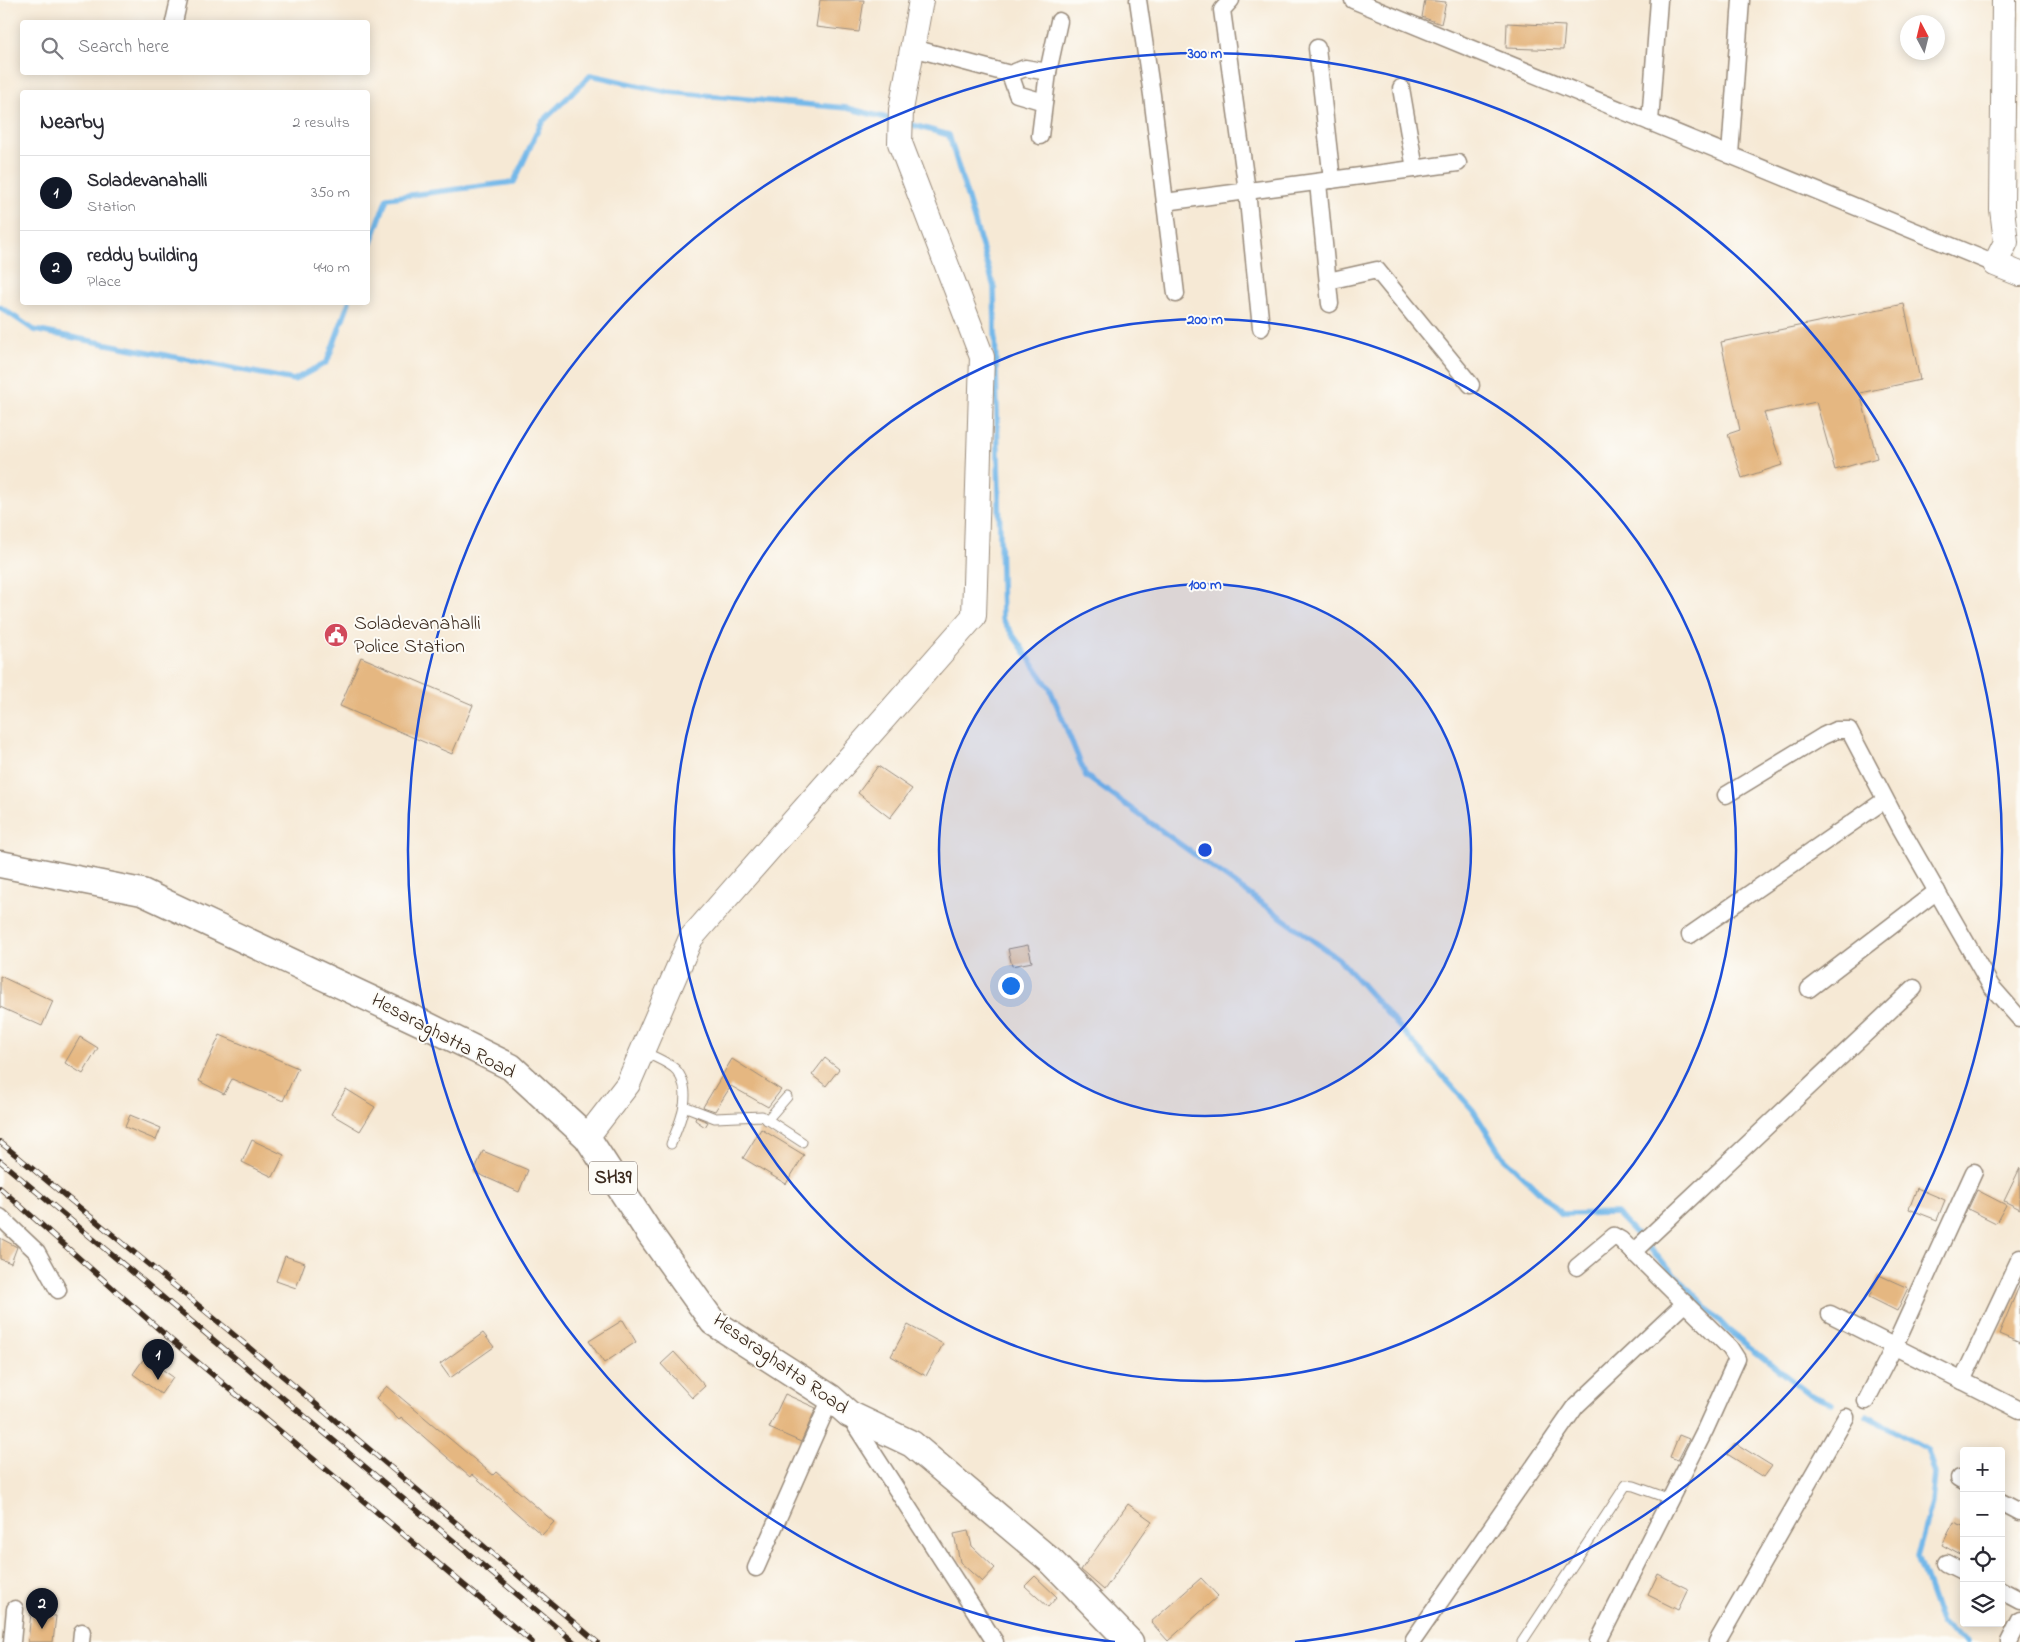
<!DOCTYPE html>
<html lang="en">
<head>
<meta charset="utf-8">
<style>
	:root { --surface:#fff; --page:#f7f7f7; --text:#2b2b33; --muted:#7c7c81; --line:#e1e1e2; --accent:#111827 }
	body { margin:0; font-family:"Indie Flower",sans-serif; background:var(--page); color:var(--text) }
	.controls { position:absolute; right:15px; bottom:15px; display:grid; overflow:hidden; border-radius:5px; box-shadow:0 2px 12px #0003 }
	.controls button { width:45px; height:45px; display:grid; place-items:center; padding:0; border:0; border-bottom:1px solid var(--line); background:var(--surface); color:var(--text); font:25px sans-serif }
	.compass { position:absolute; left:1900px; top:15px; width:45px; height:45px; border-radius:50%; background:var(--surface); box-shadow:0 2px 12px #0003; rotate:353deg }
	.you { position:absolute; left:1010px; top:985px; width:18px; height:18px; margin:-12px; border:4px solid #fff; border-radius:50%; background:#1a73e8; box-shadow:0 0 0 8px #1a73e833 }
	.badge { display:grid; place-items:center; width:32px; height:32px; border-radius:50%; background:var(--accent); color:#fff; font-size:16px; font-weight:700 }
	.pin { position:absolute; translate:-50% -41px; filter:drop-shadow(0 1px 2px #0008) }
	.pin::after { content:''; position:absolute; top:26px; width:18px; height:15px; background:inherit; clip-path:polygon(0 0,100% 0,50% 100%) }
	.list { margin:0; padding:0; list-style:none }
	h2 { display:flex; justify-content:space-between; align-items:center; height:65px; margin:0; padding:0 20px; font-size:21px }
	h2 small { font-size:16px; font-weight:400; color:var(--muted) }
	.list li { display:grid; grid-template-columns:32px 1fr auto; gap:15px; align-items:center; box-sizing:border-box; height:75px; padding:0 20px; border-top:1px solid var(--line) }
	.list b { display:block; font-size:19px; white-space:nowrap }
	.list p { margin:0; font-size:16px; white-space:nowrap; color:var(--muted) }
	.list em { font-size:16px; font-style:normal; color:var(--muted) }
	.icon { flex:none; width:28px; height:28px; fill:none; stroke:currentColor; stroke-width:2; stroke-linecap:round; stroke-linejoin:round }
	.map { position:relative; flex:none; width:2020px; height:1642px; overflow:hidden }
	.search { position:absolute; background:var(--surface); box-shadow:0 2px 12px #0003; left:20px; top:20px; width:350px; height:55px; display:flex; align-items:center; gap:12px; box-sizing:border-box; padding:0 18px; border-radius:5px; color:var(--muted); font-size:19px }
	.panel { position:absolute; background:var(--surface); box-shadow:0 2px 12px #0003; left:20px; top:90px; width:350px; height:215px; border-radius:5px }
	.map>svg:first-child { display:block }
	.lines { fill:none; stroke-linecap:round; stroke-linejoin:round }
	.stream { stroke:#73b8e9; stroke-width:5.5 }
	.building { fill:#e5b781 }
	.lane-casing { stroke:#988a7a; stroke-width:11 }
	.street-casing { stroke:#988a7a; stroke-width:19 }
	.secondary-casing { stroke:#988a7a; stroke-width:26 }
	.primary-casing { stroke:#988a7a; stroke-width:29 }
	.lane { stroke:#fff; stroke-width:9 }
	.street { stroke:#fff; stroke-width:16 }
	.secondary { stroke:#fff; stroke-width:24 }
	.primary { stroke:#fff; stroke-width:26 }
	.rail-casing { stroke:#3b2a1e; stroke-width:5.5 }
	.rail { stroke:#fdfcf7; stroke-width:4; stroke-dasharray:11; stroke-linecap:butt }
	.ring { fill:none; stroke:#1d4ed8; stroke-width:2.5 }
	.labels { text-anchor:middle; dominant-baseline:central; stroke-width:4; stroke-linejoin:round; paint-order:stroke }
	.shield { fill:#fdfcf7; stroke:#75695f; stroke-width:1 }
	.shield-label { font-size:19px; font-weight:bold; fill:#3b2a1e }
	.poi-label { font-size:20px; fill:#3b2a1e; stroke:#fdfcf7; text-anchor:start }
	.street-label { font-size:20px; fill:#3b2a1e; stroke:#fdfcf7 }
	.centre { fill:#1d4ed8; stroke:#fdfcf7; stroke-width:2.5 }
	.ring-label { font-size:15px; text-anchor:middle; font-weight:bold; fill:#1d4ed8; stroke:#fdfcf7; stroke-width:4; stroke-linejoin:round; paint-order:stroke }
</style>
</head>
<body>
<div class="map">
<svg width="2020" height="1642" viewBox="0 0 2020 1642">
	<rect width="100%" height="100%" fill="#fdfcf7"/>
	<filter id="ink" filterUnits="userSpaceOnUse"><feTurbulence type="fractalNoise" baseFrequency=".02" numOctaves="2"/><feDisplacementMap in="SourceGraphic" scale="10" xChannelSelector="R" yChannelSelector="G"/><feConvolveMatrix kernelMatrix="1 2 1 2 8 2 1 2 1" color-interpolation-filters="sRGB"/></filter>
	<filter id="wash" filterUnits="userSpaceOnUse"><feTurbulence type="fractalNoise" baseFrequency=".0096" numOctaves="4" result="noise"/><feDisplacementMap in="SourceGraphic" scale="20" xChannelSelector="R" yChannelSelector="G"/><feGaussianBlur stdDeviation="1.12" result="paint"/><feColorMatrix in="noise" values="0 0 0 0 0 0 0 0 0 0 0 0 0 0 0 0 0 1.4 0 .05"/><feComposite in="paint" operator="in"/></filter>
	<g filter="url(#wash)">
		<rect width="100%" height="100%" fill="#f6e9d5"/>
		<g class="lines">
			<!-- stream -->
			<g class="stream">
				<path d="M905 123 949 135 994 287 1002 619 1050 689 1086 776 1340 960 1473 1110 1502 1156 1562 1214 1616 1213 1728 1330 1809 1394 1832 1404"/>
				<path d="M368 251 387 198 514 182 541 123 591 75 668 92 847 108 894 120"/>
				<path d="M0 307 34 330 294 380 327 362 349 302"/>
				<path d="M1867 1416 1927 1449 1935 1473 1932 1503 1917 1557 1941 1624 1967 1642"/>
			</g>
		</g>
		<g id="blocks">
			<!-- building -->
			<g class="building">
				<path d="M820 0H864L859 32 816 27Z"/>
				<path d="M1425 0 1446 2 1441 24 1422 17Z"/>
				<path d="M1507 23 1565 26 1563 50 1506 48Z"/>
				<path d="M1904 304 1920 380 1860 393 1877 458 1835 470 1816 402 1764 413 1782 465 1742 478 1728 434 1740 430 1721 342Z"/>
				<path d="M361 657 473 705 452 754 340 706Z"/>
				<path d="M878 766 912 789 890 818 858 793Z"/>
				<path d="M1028 945 1032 962 1012 966 1008 949Z"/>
				<path d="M0 976 53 1001 42 1026 0 1007Z"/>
				<path d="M220 1035 298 1068 283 1101 232 1079 224 1094 199 1081Z"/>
				<path d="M80 1037 98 1048 83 1074 65 1063Z"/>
				<path d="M825 1058 839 1069 826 1086 812 1075Z"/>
				<path d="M732 1059 781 1090 768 1107 731 1086 715 1111 703 1107Z"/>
				<path d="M346 1089 375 1107 360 1131 331 1114Z"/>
				<path d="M130 1115 161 1128 156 1140 125 1127Z"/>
				<path d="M696 1117 708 1122 705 1127 695 1120Z"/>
				<path d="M761 1129 804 1155 786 1184 743 1158Z"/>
				<path d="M252 1140 284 1155 273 1177 242 1162Z"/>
				<path d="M483 1151 528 1170 519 1192 474 1172Z"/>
				<path d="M2020 1168V1209L2004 1201Z"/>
				<path d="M1917 1188 1945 1200 1937 1220 1909 1209Z"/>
				<path d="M1977 1190 2006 1205 1996 1223 1968 1209Z"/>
				<path d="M0 1238 17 1247 11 1263 0 1259Z"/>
				<path d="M285 1256 305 1263 296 1288 276 1281Z"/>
				<path d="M1879 1275 1908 1288 1897 1311 1869 1297Z"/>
				<path d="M2020 1284V1343L1999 1334Z"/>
				<path d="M623 1320 636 1342 604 1363 589 1341Z"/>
				<path d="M908 1325 943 1344 926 1376 891 1356Z"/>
				<path d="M483 1333 494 1347 450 1378 440 1364Z"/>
				<path d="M674 1352 705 1386 692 1398 661 1364Z"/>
				<path d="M145 1357 173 1377 161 1394 133 1374Z"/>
				<path d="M387 1386 493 1475 496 1472 554 1522 542 1535 472 1474 470 1477 401 1417 399 1420 376 1398Z"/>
				<path d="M785 1394 816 1408 801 1442 769 1428Z"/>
				<path d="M1679 1435 1689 1439 1678 1460 1670 1457Z"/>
				<path d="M1735 1443 1772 1466 1764 1477 1727 1454Z"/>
				<path d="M1128 1504 1152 1521 1104 1590 1081 1570Z"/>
				<path d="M1954 1522 1964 1526V1557L1942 1545Z"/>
				<path d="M968 1531 972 1546 995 1568 982 1582 960 1562 954 1534Z"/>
				<path d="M1658 1574 1688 1589 1678 1610 1648 1595Z"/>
				<path d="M1035 1576 1057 1597 1048 1607 1025 1586Z"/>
				<path d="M1201 1578 1218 1596 1168 1641 1151 1622Z"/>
				<path d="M31 1613 56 1616 53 1642H28Z"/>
			</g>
		</g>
	</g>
	<g filter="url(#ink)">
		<use href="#blocks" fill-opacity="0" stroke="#988a7a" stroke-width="1"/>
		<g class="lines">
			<!-- lane casing -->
			<g class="lane-casing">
				<g id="lane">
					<path d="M643 1051C653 1057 671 1063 677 1071 694 1093 680 1122 671 1144"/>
					<path d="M684 1106 715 1118 762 1116 802 1142"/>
					<path d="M767 1120 787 1097"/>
					<path d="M1522 1642 1626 1485 1634 1486 1670 1499"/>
				</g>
			</g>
			<!-- street casing -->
			<g class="street-casing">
				<g id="street">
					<path d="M1138 0 1152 95 1176 294"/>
					<path d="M1231 0 1222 10 1247 191 1261 328"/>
					<path d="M1353 0 1995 264"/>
					<path d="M174 22 179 0"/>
					<path d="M912 44 924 51 1010 74 1017 94 1044 102"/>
					<path d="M1317 48 1332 180"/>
					<path d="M1048 72 1059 21"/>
					<path d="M1010 74 1025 68 1048 72 1040 136"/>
					<path d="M1401 88 1415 169"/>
					<path d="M1650 122 1659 0"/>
					<path d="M1730 155 1741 0"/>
					<path d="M1318 183 1330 304"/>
					<path d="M1165 202 1458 163"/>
					<path d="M1328 281 1377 270 1471 385"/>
					<path d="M1726 795 1823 736 1836 730H1849L1901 829 1991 986 2020 1019"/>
					<path d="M1690 935 1885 800"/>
					<path d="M1809 989 1937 891"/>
					<path d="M0 1217 37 1252 58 1290"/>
					<path d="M1633 1252 1914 988"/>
					<path d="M1577 1267 1614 1236 1621 1240 1730 1348 1737 1359 1705 1430 1598 1642"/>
					<path d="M1830 1314 2020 1410"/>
					<path d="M1962 1381 2020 1258"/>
					<path d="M1866 1401 1894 1347 1974 1172"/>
					<path d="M850 1417 995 1642"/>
					<path d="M1959 1478 1964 1481"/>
					<path d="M2001 1502 2020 1512"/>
					<path d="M1946 1563 1964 1572"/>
					<path d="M756 1568 831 1398"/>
					<path d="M2001 1590 2020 1600"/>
					<path d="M1414 1639 1576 1406 1685 1303"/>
					<path d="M12 1642 15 1609"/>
					<path d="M81 1642 82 1632"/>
					<path d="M1717 1642 1846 1417"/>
					<path d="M2009 1642 2020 1620"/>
				</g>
			</g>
			<!-- secondary casing -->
			<g class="secondary-casing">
				<g id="secondary">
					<path d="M2004 0 2002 209 2006 242 1995 264 2020 274"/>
					<path d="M587 1137 628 1084 691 938 974 616 982 357 900 143 901 110 921 0"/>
				</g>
			</g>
			<!-- primary casing -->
			<g class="primary-casing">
				<path id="primary" d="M0 864 142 892 422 1023 511 1067 587 1137 650 1234 713 1322 831 1398 849 1414 912 1444 1052 1562 1130 1642"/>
			</g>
			<!-- lane -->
			<use href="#lane" class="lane"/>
			<!-- street -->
			<use href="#street" class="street"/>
			<!-- secondary -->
			<use href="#secondary" class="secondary"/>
			<!-- primary -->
			<use href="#primary" class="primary"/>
			<!-- rail casing -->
			<g class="rail-casing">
				<g id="rail">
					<path d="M0 1142 227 1329 597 1642"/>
					<path d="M0 1161 574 1642"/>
					<path d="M0 1188 170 1339 532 1642"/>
				</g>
			</g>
			<!-- rail -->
			<use href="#rail" class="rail"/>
		</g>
	</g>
	<!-- distance rings -->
	<circle cx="1205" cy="850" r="266" fill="#1d4ed8" fill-opacity=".12"/>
	<g class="ring">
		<circle cx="1205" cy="850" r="266"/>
		<circle cx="1205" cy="850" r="531"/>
		<path d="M1115 1642A797 797 0 1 1 1295 1642"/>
	</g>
	<!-- icons -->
	<defs>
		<g id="civic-disc" transform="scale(1.25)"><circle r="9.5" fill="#d1495b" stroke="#fdfcf7"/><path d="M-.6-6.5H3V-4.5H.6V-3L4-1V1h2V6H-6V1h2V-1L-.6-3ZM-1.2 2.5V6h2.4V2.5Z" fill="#fff"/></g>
	</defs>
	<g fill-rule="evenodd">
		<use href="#civic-disc" x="336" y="635"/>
	</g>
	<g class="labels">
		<!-- shield labels -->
		<rect class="shield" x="589" y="1161.5" width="48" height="33" rx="4"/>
		<g class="shield-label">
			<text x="613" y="1178">SH39</text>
		</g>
		<!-- poi labels -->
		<g class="poi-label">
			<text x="354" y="624">Soladevanahalli<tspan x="354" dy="23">Police Station</tspan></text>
		</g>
		<!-- street labels -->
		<g class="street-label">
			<text transform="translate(443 1037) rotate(28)">Hesaraghatta Road</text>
			<text transform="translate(780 1365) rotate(35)">Hesaraghatta Road</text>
		</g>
	</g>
	<circle cx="1205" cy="850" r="8" class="centre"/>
	<g class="ring-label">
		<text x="1205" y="58">300 m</text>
		<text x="1205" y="324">200 m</text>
		<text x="1205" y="589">100 m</text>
	</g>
</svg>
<div class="controls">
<button>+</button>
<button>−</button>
<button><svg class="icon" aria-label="locate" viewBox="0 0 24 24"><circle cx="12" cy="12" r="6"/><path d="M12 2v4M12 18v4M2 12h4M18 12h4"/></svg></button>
<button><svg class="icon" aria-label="layers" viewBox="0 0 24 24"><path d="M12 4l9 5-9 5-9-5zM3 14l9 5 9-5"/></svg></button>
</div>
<svg class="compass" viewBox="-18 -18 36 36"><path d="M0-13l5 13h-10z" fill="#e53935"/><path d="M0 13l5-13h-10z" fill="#7c7c81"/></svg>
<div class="you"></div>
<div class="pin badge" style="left:158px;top:1380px">1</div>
<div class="pin badge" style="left:42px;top:1629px">2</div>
<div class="search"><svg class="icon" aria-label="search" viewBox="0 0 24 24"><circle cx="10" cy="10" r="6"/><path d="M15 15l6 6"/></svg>Search here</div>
<section class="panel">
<h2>Nearby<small>2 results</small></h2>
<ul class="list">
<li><span class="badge">1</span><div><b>Soladevanahalli</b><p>Station</p></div><em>350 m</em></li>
<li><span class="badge">2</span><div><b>reddy building</b><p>Place</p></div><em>440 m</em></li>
</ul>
</section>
</div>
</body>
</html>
